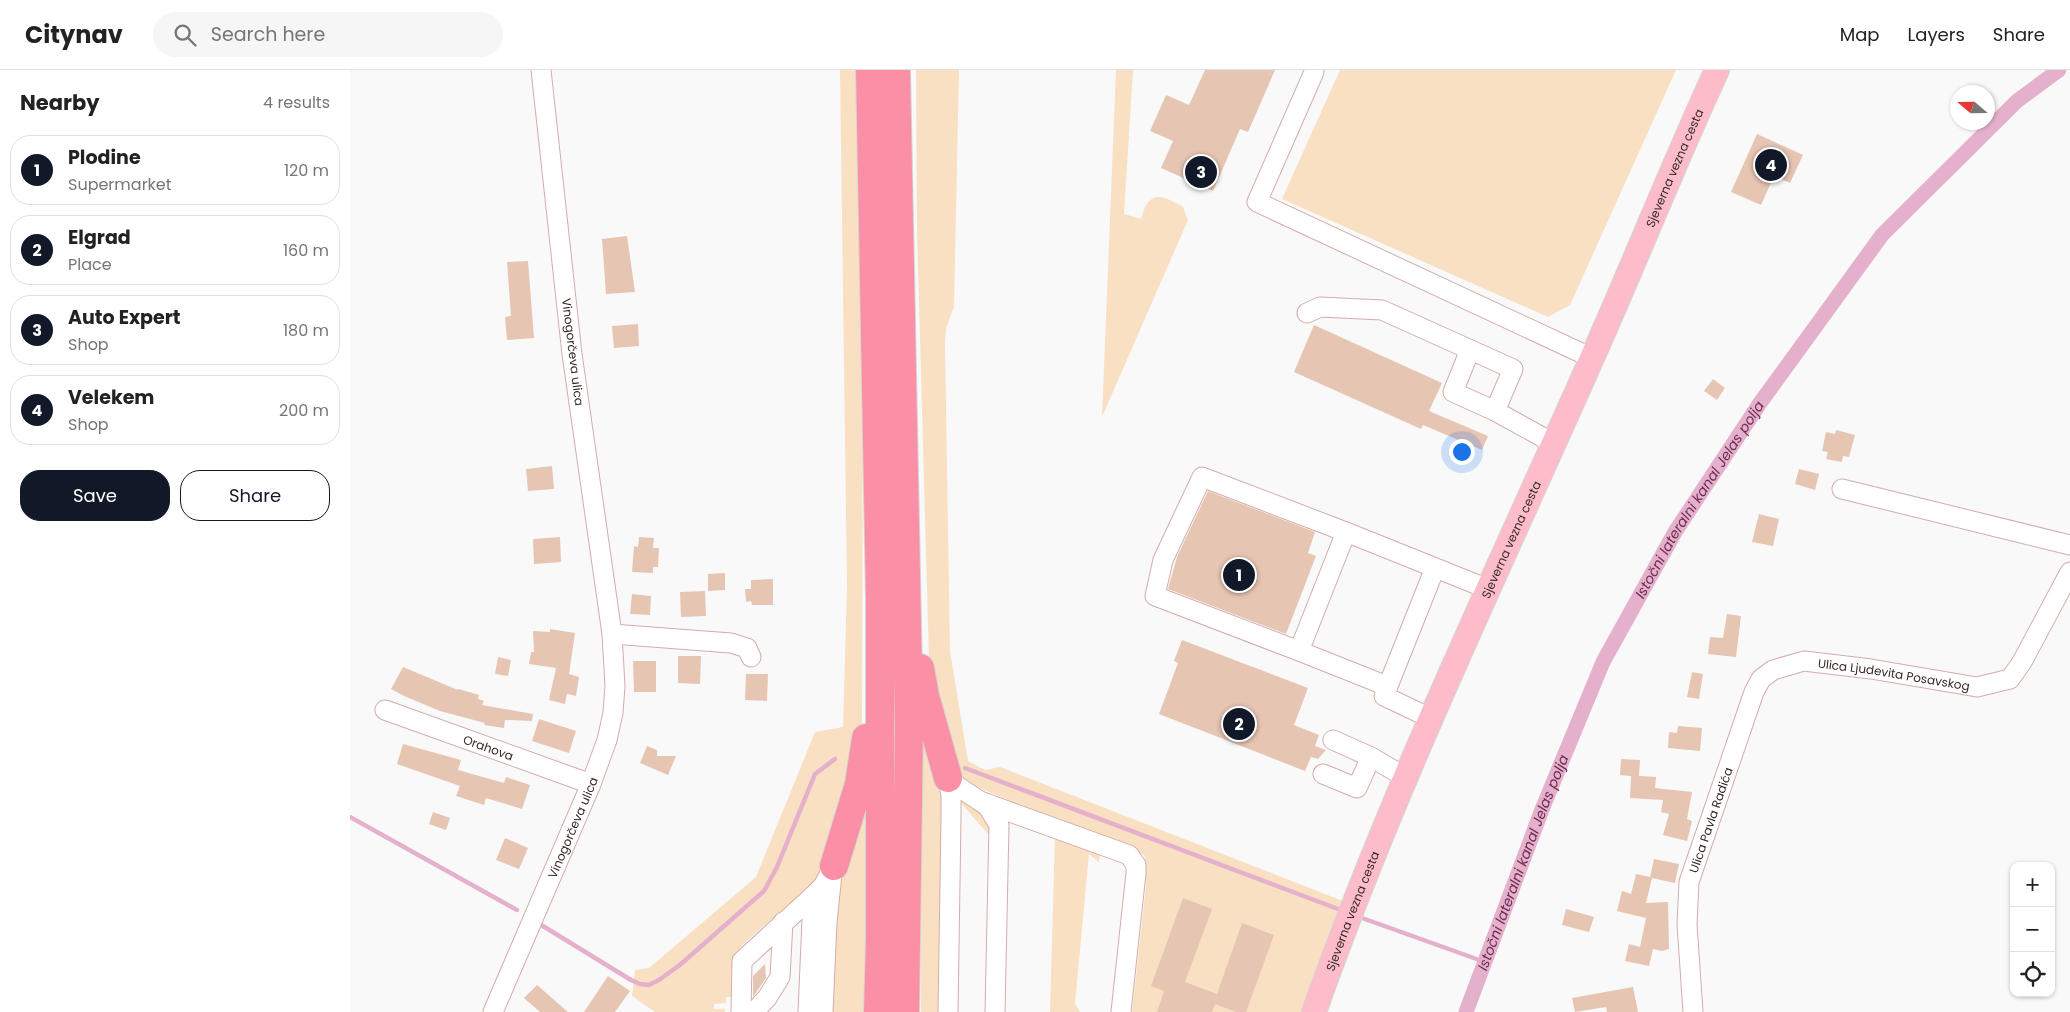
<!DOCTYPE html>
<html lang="en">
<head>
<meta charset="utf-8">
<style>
	:root { --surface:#fff; --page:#f6f6f6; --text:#222; --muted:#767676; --line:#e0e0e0; --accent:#111827 }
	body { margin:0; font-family:Poppins,sans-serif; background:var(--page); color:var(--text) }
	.controls { position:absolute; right:15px; bottom:15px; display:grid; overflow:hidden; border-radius:10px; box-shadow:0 1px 4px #0004 }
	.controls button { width:45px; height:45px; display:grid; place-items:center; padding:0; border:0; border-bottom:1px solid var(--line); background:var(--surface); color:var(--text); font:25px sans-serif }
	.compass { position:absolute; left:1600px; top:15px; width:45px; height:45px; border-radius:50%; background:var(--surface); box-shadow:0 1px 4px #0004; rotate:290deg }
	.you { position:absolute; left:1111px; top:381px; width:18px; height:18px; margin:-12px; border:4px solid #fff; border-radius:50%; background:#1a73e8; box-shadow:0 0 0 8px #1a73e833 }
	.badge { display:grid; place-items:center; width:32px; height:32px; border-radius:50%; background:var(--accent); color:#fff; font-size:16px; font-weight:700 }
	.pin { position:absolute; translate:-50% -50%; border:2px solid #fff; box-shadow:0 1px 5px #0006 }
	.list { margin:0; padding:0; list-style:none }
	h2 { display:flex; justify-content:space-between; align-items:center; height:65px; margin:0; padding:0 20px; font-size:21px }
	h2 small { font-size:16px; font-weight:400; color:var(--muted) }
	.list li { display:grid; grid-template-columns:32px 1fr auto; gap:15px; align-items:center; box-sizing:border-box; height:70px; margin:0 10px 10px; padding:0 10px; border:1px solid var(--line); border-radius:20px }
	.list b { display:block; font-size:19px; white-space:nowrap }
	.list p { margin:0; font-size:16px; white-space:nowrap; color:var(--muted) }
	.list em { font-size:16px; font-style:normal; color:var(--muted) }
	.actions { display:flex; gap:10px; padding:15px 20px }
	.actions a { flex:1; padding:11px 0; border:1px solid var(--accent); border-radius:20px; text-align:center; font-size:18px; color:var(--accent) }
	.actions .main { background:var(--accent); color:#fff }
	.icon { flex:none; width:28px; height:28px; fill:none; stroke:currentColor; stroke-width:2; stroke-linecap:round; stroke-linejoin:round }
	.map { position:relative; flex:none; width:1720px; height:942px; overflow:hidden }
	header { display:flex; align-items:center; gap:30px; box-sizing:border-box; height:70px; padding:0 25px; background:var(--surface); border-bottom:1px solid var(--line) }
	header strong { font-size:24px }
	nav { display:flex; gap:28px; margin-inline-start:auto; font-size:18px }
	.search { width:350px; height:45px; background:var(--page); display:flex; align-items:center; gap:12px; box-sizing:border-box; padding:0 18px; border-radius:28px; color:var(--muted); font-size:19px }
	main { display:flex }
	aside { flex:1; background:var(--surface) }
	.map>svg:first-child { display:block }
	.green { fill:#f9e0c3 }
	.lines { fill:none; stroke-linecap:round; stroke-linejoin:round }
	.stream { stroke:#e5b0cb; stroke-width:4.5 }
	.canal { stroke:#e5b0cb; stroke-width:15 }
	.building { fill:#e7c5b3 }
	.minor-casing { stroke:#d4ada7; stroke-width:21 }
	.major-casing { stroke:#d7d4d4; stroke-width:26 }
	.highway-casing { stroke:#d7d4d4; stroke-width:30 }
	.minor { stroke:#fff; stroke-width:19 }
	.major { stroke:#fdbcc9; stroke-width:24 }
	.highway { stroke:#fb8fa5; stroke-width:28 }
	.labels { text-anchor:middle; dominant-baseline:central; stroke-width:4; stroke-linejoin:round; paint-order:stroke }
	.street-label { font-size:12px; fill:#372826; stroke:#fff }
	.water-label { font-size:14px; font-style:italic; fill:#6b2d51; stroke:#fff }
</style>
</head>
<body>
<header>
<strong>Citynav</strong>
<div class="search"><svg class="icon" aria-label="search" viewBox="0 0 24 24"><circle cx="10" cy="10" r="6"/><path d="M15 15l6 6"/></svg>Search here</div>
<nav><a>Map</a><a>Layers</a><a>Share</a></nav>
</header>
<main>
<aside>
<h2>Nearby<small>4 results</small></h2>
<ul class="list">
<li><span class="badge">1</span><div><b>Plodine</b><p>Supermarket</p></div><em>120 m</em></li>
<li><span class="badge">2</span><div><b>Elgrad</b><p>Place</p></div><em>160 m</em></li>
<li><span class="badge">3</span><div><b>Auto Expert</b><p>Shop</p></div><em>180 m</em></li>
<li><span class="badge">4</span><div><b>Velekem</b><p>Shop</p></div><em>200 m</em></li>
</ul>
<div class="actions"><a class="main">Save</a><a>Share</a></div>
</aside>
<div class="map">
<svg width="1720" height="942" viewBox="0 0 1720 942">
	<rect width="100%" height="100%" fill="#f9f9f9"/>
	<!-- green -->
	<g class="green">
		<path d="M490 0H512L513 298 512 664 484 774 466 812 394 873C381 889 384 907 383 927H376V933L364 934V939H375V942H305L282 926 285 900 299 898 406 807 465 662 493 657 497 517Z"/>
		<path d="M566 0H609L604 237 596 258 595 273 600 581 618 691 635 700 650 697 993 831 953 942H782L796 816 795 786 788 781 624 716 613 707 603 691 579 590 567 160Z"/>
		<path d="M766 0H783L774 144 791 149C799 120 810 124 833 137L838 150 752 347Z"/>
		<path d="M990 0H1326L1220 235 1198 247 932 129Z"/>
		<path d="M579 660 595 749 591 942H571L570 663Z"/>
		<path d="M517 731 514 942H482L485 854 489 812Z"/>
		<path d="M610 732H620L640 749 639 765Z"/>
		<path d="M705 765 750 784 749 792 739 784 725 933 730 942H700Z"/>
	</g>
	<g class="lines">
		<!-- stream -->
		<g class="stream">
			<path d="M615 698 988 839"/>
			<path d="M0 747 167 840"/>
			<path d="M1012 848 1135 892"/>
			<path d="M188 853 281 910 290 914 299 915 309 910 331 894 414 821 427 797 465 704 485 689"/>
		</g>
		<!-- canal -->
		<path class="canal" id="s1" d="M1116 942 1193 737 1253 592 1325 462 1410 333 1532 165 1667 31 1709 0"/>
	</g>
	<!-- building -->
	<g class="building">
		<path d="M855 0H925L898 62 890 59 863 121 811 98 823 71 800 61 816 25 839 35Z"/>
		<path d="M1407 64 1453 85 1440 113 1424 106 1411 135 1381 122Z"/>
		<path d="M277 166 285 222 256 224 252 169Z"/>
		<path d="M178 191 184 268 157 270 155 247 161 246 157 192Z"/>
		<path d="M288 254 289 276 264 278 262 256Z"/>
		<path d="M964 255 1092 313 1079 341 1138 366 1132 380 1073 355 1071 359 944 302Z"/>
		<path d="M1363 309 1375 318 1367 330 1354 321Z"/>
		<path d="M1486 360 1505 365 1499 387 1493 386 1492 392 1476 389 1478 382 1472 381 1476 362 1485 364Z"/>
		<path d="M202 396 204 419 178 421 176 399Z"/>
		<path d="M1449 399 1469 404 1465 420 1445 414Z"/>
		<path d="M858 421 965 462 958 483 966 486 936 564 818 519 827 487Z"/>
		<path d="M1409 444 1429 449 1423 476 1402 472Z"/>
		<path d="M210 467 211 492 184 494 183 469Z"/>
		<path d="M289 467 304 468 303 478H309L308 497H303V503L282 502 284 476 288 477Z"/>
		<path d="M375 503V520L358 521V504Z"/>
		<path d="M423 509V535H402L401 531 396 532 395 519H401V510Z"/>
		<path d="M355 521 356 546 331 547 330 522Z"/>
		<path d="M282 524 301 526 300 545 280 544Z"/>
		<path d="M1377 544 1391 546 1386 587 1358 584 1360 567 1373 568Z"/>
		<path d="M200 559 225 563 219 604 229 607 226 626 217 624 215 634 199 630 206 598 179 594 181 582H184L183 561 200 562Z"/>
		<path d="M832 570 958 618 944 655 969 665 965 676 976 680 968 689 961 687 955 701 809 644 828 593 824 591Z"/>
		<path d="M328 586H351L350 614 328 613Z"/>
		<path d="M148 587 161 590 158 606 145 604Z"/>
		<path d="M283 591H306V622H284Z"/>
		<path d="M53 597 108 620 109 619 129 625 128 629 134 631 132 635 183 644 182 651 155 650 154 658 134 655 135 653 90 641 54 626 41 619Z"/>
		<path d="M1342 602 1353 604 1349 629 1337 627Z"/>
		<path d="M396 604H418L417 631 395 630Z"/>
		<path d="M189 649 226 661 219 683 182 671Z"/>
		<path d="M1328 656 1352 658 1350 681 1318 678 1319 662 1327 663Z"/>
		<path d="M53 674 111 690 108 700 154 713 156 707 180 715 172 739 136 728 134 735 106 726 110 716 47 694Z"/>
		<path d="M297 676 307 680V686H326L318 705 290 693Z"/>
		<path d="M1271 689 1290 690 1289 706 1306 707 1305 718 1342 722 1337 749 1342 751 1337 771 1313 765 1319 744 1311 742 1313 730 1280 728 1281 706 1270 705Z"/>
		<path d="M83 742 100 748 96 760 79 754Z"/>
		<path d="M155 768 178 778 169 799 146 790Z"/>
		<path d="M1304 789 1329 794 1325 813 1302 808 1296 833 1318 832 1319 879 1312 881 1303 879 1299 896 1275 891 1279 874 1290 877 1296 848 1267 841 1272 821 1281 824 1286 804 1300 807Z"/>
		<path d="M833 828 862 839 835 912 867 924 892 853 924 865 896 942H886L865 934 862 942H807L814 921 801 916Z"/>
		<path d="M1216 839 1244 847 1239 862 1212 855Z"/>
		<path d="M415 894 416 908 403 927V906Z"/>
		<path d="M258 906 280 921 265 942H234Z"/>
		<path d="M187 915 218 942H190L174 928Z"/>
		<path d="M1283 917 1288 942H1257L1256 937 1225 942 1222 928Z"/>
	</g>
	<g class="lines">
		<!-- minor casing -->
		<g class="minor-casing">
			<g id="minor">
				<path d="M964 2 907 132 1242 288"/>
				<path d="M957 243 970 237 1032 240 1163 299 1145 341"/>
				<path d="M1120 280 1103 322 1145 341 1203 373"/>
				<path d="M1492 419 1720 475"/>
				<path d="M262 564 381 573 397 578 401 587"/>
				<path d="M949 581 805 526 813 490 852 407 996 462"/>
				<path d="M1037 616 949 581 996 462 1138 519"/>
				<path id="s2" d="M35 640 241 714"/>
				<path d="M1080 648 1034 626 1085 498"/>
				<path d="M983 670 1021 687 1055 707"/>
				<path d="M973 704 1007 718 1021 687"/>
				<path d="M598 708 610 718 630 731 779 785 786 795V803L771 942"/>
				<path d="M598 708 601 726V748L598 942"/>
				<path d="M630 731 638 737 649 755 645 942"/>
				<path id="s3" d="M143 942 241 714 257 670 263 643 265 616 262 564 222 284 191 0"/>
				<path d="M391 942 392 891 463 826 473 816 484 796"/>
				<path d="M404 942 417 928 430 907 433 852"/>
				<path d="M458 942 463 826"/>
				<path d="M473 942 477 852 482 804"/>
				<path id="s4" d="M1343 942 1337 854 1339 812 1404 622 1411 609 1423 600 1454 591 1521 599 1627 617 1660 609 1672 592 1720 502"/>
			</g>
		</g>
		<!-- major casing -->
		<g class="major-casing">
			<g id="major">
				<path id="s5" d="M964 942C1043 718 1146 505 1242 288 1285 192 1323 95 1367 0"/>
			</g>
		</g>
		<!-- highway casing -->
		<g class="highway-casing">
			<g id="highway">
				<path d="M520 0 530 528V869L528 942"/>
				<path d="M546 0 559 656 555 942"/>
				<path d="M570 598 575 626 598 708"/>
				<path d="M484 796 509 714 516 668"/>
			</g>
		</g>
		<!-- minor -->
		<use href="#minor" class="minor"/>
		<!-- major -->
		<use href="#major" class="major"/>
		<!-- highway -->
		<use href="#highway" class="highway"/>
	</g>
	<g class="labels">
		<!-- street labels -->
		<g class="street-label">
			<text stroke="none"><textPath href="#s5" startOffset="918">Sjeverna vezna cesta</textPath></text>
			<text transform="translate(223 282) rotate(83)">Vinogorčeva ulica</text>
			<text stroke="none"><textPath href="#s5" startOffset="512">Sjeverna vezna cesta</textPath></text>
			<text stroke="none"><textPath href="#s4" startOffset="484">Ulica Ljudevita Posavskog</textPath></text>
			<text stroke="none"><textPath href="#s2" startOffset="110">Orahova</textPath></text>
			<text stroke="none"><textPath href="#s4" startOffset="196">Ulica Pavla Radića</textPath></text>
			<text stroke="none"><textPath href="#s3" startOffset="201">Vinogorčeva ulica</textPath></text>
			<text stroke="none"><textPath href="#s5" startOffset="108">Sjeverna vezna cesta</textPath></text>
		</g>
		<!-- water labels -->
		<g class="water-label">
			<text stroke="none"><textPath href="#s1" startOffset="565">Istočni lateralni kanal Jelas polja</textPath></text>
			<text stroke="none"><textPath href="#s1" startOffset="160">Istočni lateralni kanal Jelas polja</textPath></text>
		</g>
	</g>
</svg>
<div class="controls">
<button>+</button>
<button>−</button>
<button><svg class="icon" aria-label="locate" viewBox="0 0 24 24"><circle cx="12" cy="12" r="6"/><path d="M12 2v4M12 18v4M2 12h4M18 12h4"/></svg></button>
</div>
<svg class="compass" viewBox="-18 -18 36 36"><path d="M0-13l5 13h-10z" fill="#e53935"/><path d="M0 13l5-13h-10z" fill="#767676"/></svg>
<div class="you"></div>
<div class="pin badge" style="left:889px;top:505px">1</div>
<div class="pin badge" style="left:889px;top:654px">2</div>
<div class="pin badge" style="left:851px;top:102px">3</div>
<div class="pin badge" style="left:1421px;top:95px">4</div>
</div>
</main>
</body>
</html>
